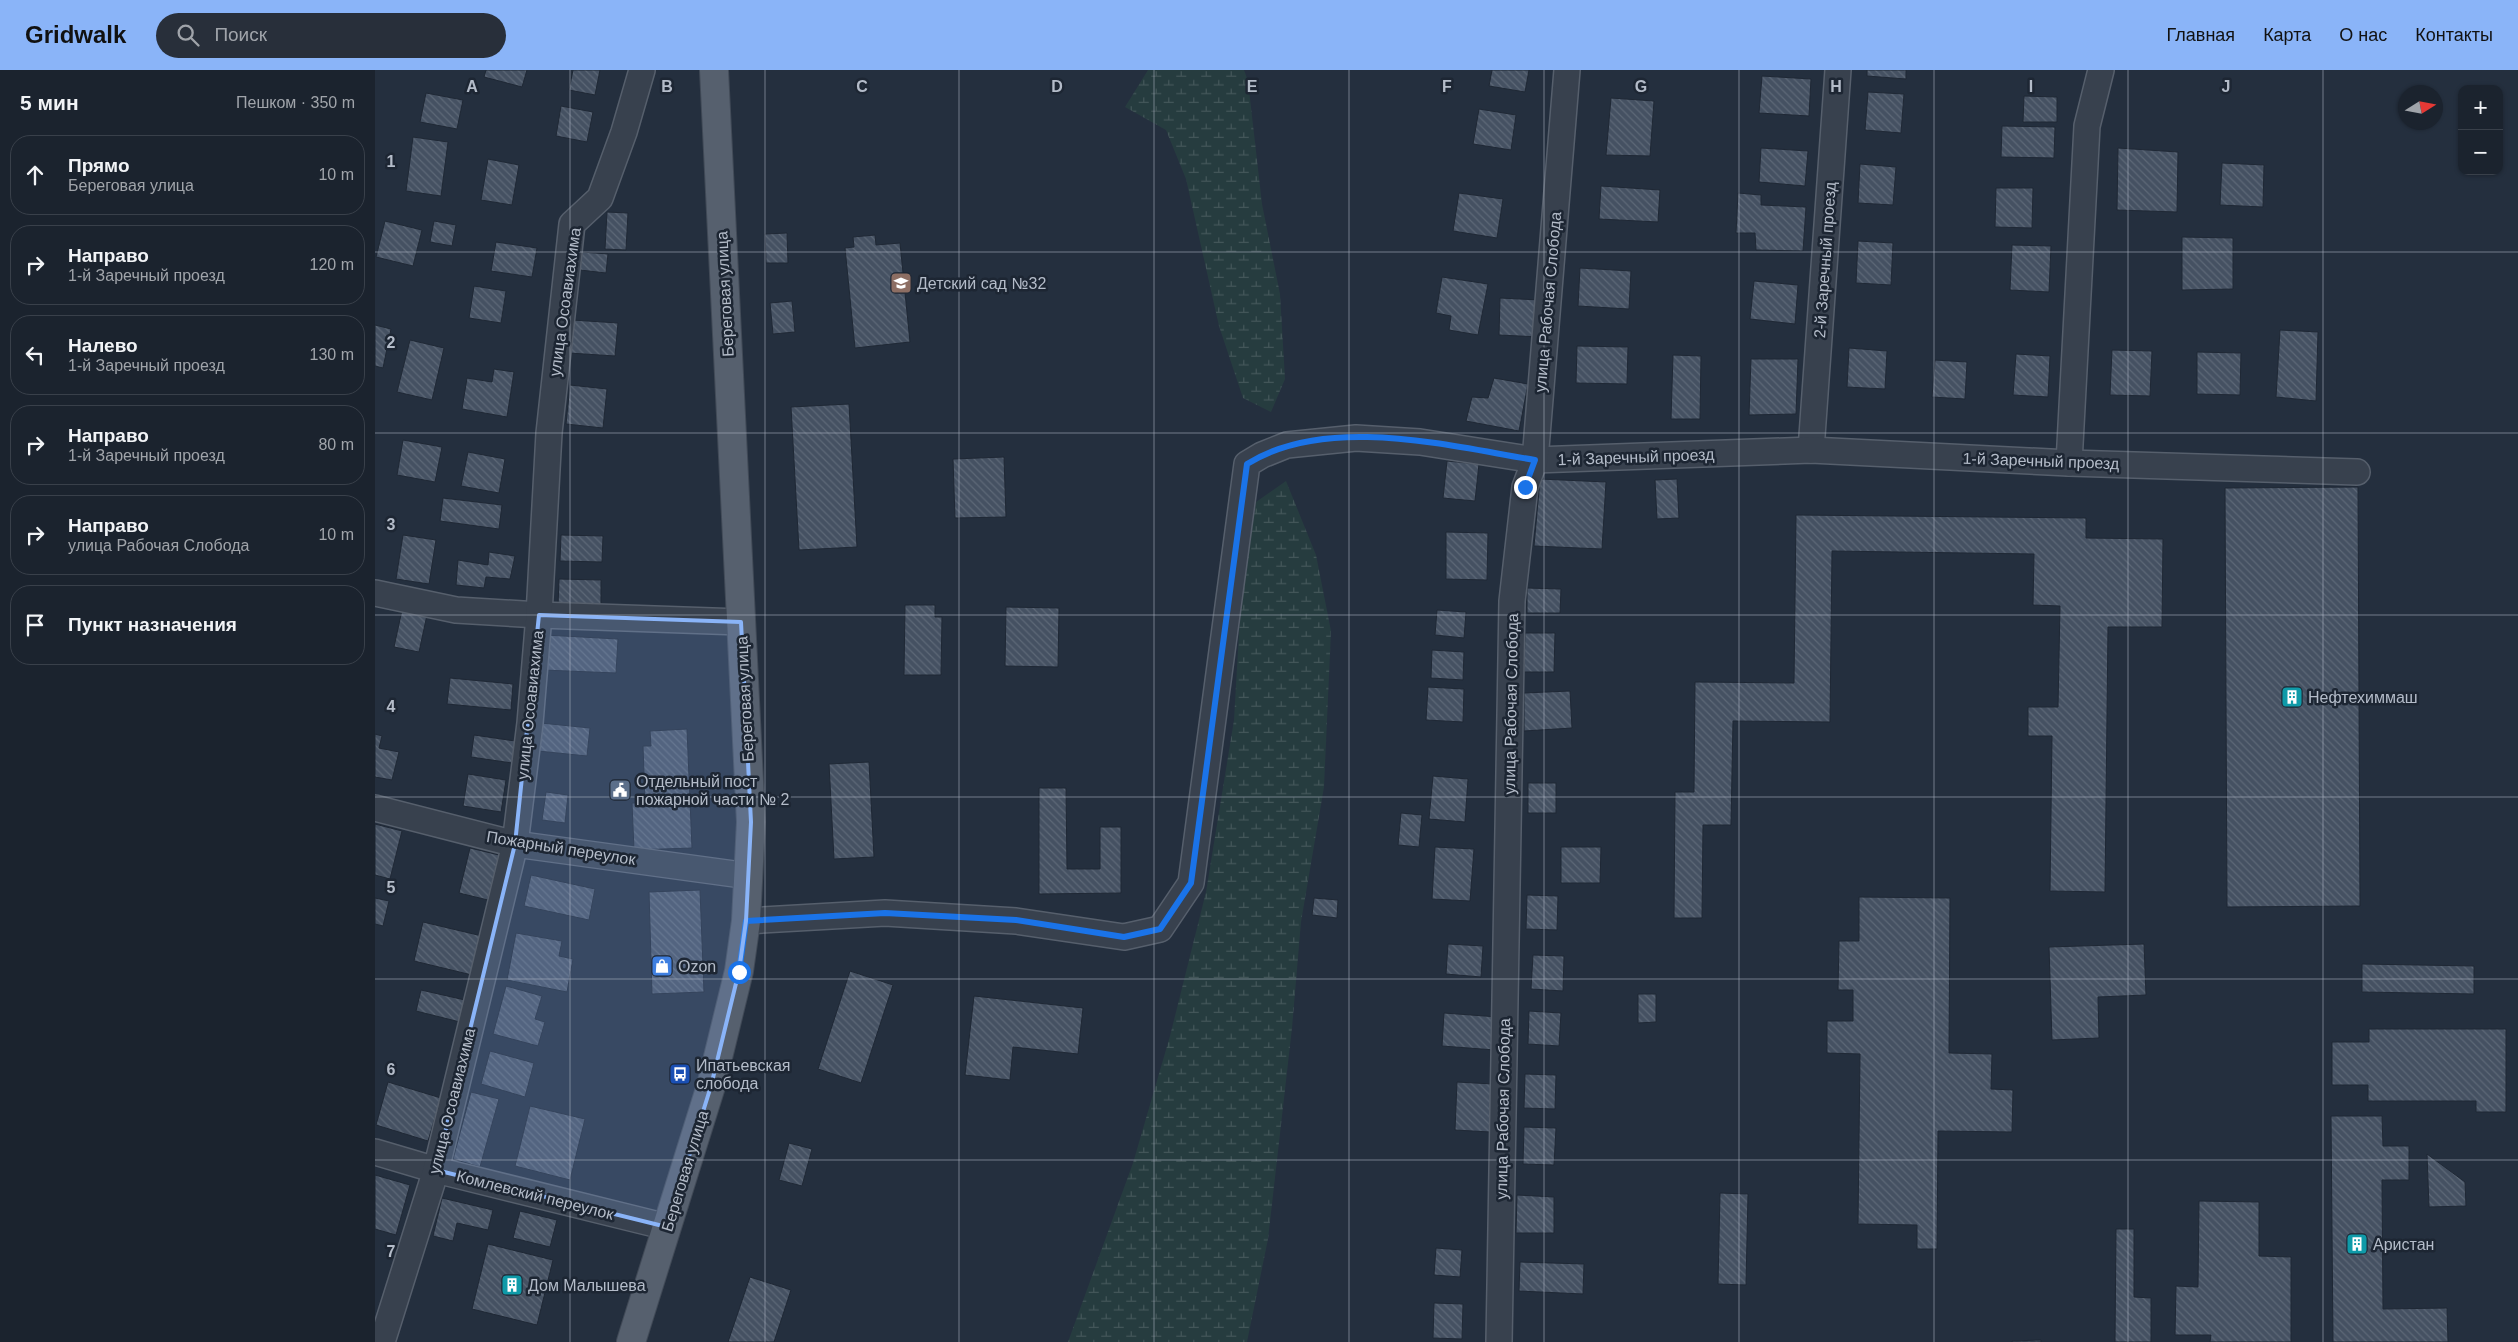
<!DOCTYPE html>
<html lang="ru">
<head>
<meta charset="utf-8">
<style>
	:root { --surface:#1b232e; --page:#282f3a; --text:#f1f3f6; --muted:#a0a4aa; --line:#39404a; --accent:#8ab4f8 }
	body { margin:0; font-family:Arial,sans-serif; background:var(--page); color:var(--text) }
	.controls { position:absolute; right:15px; top:15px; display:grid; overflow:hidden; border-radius:10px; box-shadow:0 1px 4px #0004 }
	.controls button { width:45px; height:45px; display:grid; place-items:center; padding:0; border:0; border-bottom:1px solid var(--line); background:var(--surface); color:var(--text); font:25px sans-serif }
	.compass { position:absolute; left:2023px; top:15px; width:45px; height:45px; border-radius:50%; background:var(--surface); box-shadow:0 1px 4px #0004; rotate:79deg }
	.stop { position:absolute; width:15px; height:15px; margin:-11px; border:4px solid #1a73e8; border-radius:50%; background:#fff }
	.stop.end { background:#1a73e8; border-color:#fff; box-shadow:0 1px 5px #0008 }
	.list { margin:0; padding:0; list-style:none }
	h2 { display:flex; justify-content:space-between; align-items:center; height:65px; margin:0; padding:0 20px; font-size:21px }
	h2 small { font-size:16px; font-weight:400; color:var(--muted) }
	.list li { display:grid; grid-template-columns:32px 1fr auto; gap:15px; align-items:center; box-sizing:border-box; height:80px; margin:0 10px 10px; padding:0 10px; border:1px solid var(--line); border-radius:20px }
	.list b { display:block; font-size:19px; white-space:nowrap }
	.list p { margin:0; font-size:16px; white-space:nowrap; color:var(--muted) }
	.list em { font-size:16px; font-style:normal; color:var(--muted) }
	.icon { flex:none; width:28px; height:28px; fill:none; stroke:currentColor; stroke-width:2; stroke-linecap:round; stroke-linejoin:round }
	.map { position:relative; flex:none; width:2143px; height:1272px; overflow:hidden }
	header { display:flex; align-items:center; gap:30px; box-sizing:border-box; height:70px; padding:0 25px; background:var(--accent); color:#111 }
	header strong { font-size:24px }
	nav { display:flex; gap:28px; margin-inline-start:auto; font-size:18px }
	.search { width:350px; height:45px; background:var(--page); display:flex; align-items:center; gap:12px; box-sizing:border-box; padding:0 18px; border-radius:28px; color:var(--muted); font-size:19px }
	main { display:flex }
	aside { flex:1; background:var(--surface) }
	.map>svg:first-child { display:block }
	.wetland { fill:url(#wetland-marsh) }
	.building { fill:url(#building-back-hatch); stroke:#1f2835 }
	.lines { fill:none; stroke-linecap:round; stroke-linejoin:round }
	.minor-casing { stroke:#565f6c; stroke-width:28 }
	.major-casing { stroke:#414a57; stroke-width:30 }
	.minor { stroke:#38414e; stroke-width:25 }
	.major { stroke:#56606e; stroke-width:28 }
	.route { stroke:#1a73e8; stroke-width:6 }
	.marked { fill:#8ab4f8; fill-opacity:0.2; stroke:#8ab4f8; stroke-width:4; stroke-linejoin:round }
	.grid { fill:none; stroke:#b4bcc9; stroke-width:1; stroke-opacity:0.55 }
	.labels { text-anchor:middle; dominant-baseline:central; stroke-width:5; stroke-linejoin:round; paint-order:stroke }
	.street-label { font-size:16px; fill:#b4bcc9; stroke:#1d2633 }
	.poi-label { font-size:16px; fill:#b4bcc9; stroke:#1d2633; text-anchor:start }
	.grid-label { font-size:16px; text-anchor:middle; font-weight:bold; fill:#b4bcc9; stroke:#1d2633; stroke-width:5; stroke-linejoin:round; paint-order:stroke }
</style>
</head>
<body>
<header>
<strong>Gridwalk</strong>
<div class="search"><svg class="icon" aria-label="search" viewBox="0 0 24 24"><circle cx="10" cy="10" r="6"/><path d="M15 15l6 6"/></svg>Поиск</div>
<nav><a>Главная</a><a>Карта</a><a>О нас</a><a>Контакты</a></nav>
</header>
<main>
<aside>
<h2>5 мин<small>Пешком · 350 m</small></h2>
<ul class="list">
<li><svg class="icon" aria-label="ahead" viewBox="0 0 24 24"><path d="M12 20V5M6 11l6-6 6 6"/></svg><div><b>Прямо</b><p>Береговая улица</p></div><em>10 m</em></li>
<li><svg class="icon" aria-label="right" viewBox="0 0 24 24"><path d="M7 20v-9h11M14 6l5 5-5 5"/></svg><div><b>Направо</b><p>1-й Заречный проезд</p></div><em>120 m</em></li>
<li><svg class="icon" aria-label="left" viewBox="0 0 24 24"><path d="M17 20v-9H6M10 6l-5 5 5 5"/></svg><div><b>Налево</b><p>1-й Заречный проезд</p></div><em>130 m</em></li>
<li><svg class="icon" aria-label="right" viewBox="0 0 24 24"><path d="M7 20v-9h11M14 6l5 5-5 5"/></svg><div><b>Направо</b><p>1-й Заречный проезд</p></div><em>80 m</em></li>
<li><svg class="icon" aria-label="right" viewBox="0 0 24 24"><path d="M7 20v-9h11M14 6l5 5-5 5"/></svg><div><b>Направо</b><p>улица Рабочая Слобода</p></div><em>10 m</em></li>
<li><svg class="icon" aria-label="arrive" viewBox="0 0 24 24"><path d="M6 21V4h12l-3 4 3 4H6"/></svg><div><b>Пункт назначения</b></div></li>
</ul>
</aside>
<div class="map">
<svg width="2143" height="1272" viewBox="0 0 2143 1272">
	<defs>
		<pattern id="wetland-marsh" width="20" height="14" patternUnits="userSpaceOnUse" patternTransform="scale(1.25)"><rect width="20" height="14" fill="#263c3f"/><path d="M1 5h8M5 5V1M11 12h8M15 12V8" fill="none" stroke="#435659"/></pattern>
		<pattern id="building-back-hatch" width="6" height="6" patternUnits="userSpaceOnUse" patternTransform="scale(1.25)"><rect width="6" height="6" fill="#455162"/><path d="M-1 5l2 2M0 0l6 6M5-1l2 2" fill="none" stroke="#5d6877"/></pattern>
	</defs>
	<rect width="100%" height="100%" fill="#242f3e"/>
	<!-- wetland -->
	<g class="wetland">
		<path d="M773 0H869L873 11 887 134 905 224 910 309 896 342 868 328 844 256 811 109 791 60 750 37Z"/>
		<path d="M911 411 941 485 956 561 949 717 926 852 917 958 893 1169 872 1272H693L758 1093 795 966 831 822 859 650 866 528 881 432Z"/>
	</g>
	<!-- building -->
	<g class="building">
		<path d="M111 0H152L147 17 109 7Z"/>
		<path d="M198 0H225L220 25 194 20Z"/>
		<path d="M1117 0H1154L1150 22 1114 16Z"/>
		<path d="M1492 0H1531V9L1492 6Z"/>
		<path d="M1387 6 1436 9 1434 46 1384 43Z"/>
		<path d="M1493 22 1529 24 1526 63 1490 60Z"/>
		<path d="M51 23 88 30 82 59 45 52Z"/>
		<path d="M1649 26 1682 27V52H1648Z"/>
		<path d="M1236 28 1279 31 1275 86 1231 85Z"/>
		<path d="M186 36 218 42 212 72 181 66Z"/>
		<path d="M1104 39 1141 45 1136 80 1098 74Z"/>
		<path d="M1627 56 1680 57 1679 88 1626 87Z"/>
		<path d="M38 67 73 72 66 126 31 121Z"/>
		<path d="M1386 78 1433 81 1430 116 1384 112Z"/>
		<path d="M1743 78 1803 82 1802 142 1742 140Z"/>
		<path d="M113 89 144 95 137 135 106 130Z"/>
		<path d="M1847 93 1889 95 1888 137 1845 135Z"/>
		<path d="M1485 94 1521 97 1518 135 1483 133Z"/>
		<path d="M1226 116 1285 120 1283 152 1224 149Z"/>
		<path d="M1621 118H1658L1657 158 1620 157Z"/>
		<path d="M1084 123 1128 129 1122 168 1078 161Z"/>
		<path d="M1363 123 1386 125V135L1431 137 1428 181 1381 180 1380 163H1361Z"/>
		<path d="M232 142 253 143 251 180 230 179Z"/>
		<path d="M10 151 47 160 38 196 1 187Z"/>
		<path d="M59 151 81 155 77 176 55 172Z"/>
		<path d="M412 163 413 193H391L390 164Z"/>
		<path d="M500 165 501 175 525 173 535 272 480 278 470 178 479 177 478 167Z"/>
		<path d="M1807 167 1858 168V219L1807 220Z"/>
		<path d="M1483 171 1518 173 1516 215 1481 213Z"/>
		<path d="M121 172 162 178 157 207 116 201Z"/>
		<path d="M1637 175 1676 176 1674 222 1635 220Z"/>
		<path d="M207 182 233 184 231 203 205 200Z"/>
		<path d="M1205 198 1256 201 1254 239 1203 236Z"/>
		<path d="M1067 207 1113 214 1103 265 1074 260 1076 246 1061 243Z"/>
		<path d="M1379 211 1423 215 1420 254 1375 249Z"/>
		<path d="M99 216 131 221 126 253 94 248Z"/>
		<path d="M1125 228 1165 230 1164 267 1124 265Z"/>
		<path d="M417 231 420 262 398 264 395 233Z"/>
		<path d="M197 250 243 253 240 286 194 283Z"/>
		<path d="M0 255 16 259 8 298 0 296Z"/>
		<path d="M1905 260 1943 262 1941 331 1901 327Z"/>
		<path d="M35 270 69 278 57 330 22 322Z"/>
		<path d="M1202 276 1253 277 1252 314 1201 313Z"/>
		<path d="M1474 278 1512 281 1510 319 1472 317Z"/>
		<path d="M1737 280 1777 281 1775 326 1735 325Z"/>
		<path d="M1822 282 1866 283 1865 325 1822 324Z"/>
		<path d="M1641 284 1675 286 1673 327 1638 325Z"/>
		<path d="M1298 285 1326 286 1325 349H1296Z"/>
		<path d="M1376 289H1423L1421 344 1374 345Z"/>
		<path d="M1560 290 1592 292 1590 329 1557 327Z"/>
		<path d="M119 299 139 302 132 347 87 339 92 308 117 312Z"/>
		<path d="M1119 308 1153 314 1144 361 1091 351 1097 327 1113 328Z"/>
		<path d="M195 315 232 319 228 358 191 354Z"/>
		<path d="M474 334 482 477 424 480 416 337Z"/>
		<path d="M28 370 67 377 60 412 22 405Z"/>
		<path d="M93 382 130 389 124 423 86 416Z"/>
		<path d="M629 387 631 447 580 448 578 389Z"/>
		<path d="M1072 391 1104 394 1100 431 1068 428Z"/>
		<path d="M1165 409 1231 412 1227 479 1159 476Z"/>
		<path d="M1302 409 1304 448 1282 449 1280 410Z"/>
		<path d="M1983 417 1985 836 1852 837 1850 418Z"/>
		<path d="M68 428 127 435 124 459 65 451Z"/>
		<path d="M1421 445 1711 448V468L1788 469 1787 557H1733L1730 822 1675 821 1677 666H1653V637H1683L1685 536 1658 535 1659 484 1457 481 1455 652 1358 651 1356 755H1328L1327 848H1299L1300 722H1319L1320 612 1419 613Z"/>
		<path d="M1071 462 1113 463 1112 510 1071 509Z"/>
		<path d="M28 465 61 470 54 514 21 509Z"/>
		<path d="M186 465 228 466 227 492 185 491Z"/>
		<path d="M114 482 140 486 135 509 111 507 109 518 81 515 83 490 113 495Z"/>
		<path d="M184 509 226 510V538L183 536Z"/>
		<path d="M1152 518 1186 519 1185 543H1152Z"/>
		<path d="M530 535H560V547H567L566 605H529Z"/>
		<path d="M631 537 684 538 683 597 630 596Z"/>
		<path d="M27 540 52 545 44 582 19 577Z"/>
		<path d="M1062 540 1091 542 1089 568 1060 565Z"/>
		<path d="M1150 563H1180L1179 602H1149Z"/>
		<path d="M170 565 243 569 241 603 168 600Z"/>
		<path d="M1057 580 1089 582 1088 610 1056 608Z"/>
		<path d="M75 608 138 614 136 640 72 634Z"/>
		<path d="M1053 617 1089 619 1088 652 1051 650Z"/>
		<path d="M1195 621 1197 658 1149 661V623Z"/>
		<path d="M166 653 215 658 212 686 163 681Z"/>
		<path d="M312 659 317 778 259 780 257 733H270L268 676H276L275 661Z"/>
		<path d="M0 664 7 666 4 678 24 682 17 710 0 707Z"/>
		<path d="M99 665 140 671 137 693 96 687Z"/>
		<path d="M494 692 499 787 459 789 454 694Z"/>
		<path d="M93 704 131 710 126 742 88 736Z"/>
		<path d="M1058 706 1093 709 1090 752 1054 749Z"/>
		<rect x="1153" y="713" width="28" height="30"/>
		<path d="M664 718H691L692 799H725V757H746V823L664 824Z"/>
		<path d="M171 722 193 725 190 753 167 750Z"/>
		<path d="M1026 743 1047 745 1044 777 1023 775Z"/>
		<path d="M0 754 27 761 15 809 0 805Z"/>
		<path d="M1060 777 1099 779 1095 831 1057 829Z"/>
		<path d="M1186 777H1226L1225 813H1186Z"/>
		<path d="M95 778 124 785 113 830 84 823Z"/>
		<path d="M156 805 220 819 214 850 149 836Z"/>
		<path d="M325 820 329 922 277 924 274 822Z"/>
		<path d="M1152 825 1183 826 1182 860 1151 859Z"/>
		<path d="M1484 827 1575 828 1574 983 1617 984 1616 1019 1638 1020 1637 1062 1563 1061 1562 1179H1542V1155L1483 1154 1485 984 1452 983V951H1478V920H1463L1464 871H1484Z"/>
		<path d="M0 828 14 831 8 856 0 854Z"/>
		<path d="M939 828 963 830 962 848 937 845Z"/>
		<path d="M48 852 107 866 97 905 39 891Z"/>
		<path d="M141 863 187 871 184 886 198 889 192 922 132 910Z"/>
		<path d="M1073 874 1108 876 1106 907 1071 904Z"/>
		<path d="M1769 874 1771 925 1723 927 1724 968 1677 970 1674 877Z"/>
		<path d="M1158 885 1189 886 1188 921 1156 919Z"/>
		<path d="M1987 894 2099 896V924L1987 922Z"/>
		<path d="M475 901 518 915 486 1013 443 999Z"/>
		<path d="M131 916 167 926 160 949 170 952 163 976 118 964Z"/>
		<path d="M46 920 90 930 85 952 41 941Z"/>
		<path d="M1263 924H1281V952L1263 953Z"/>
		<path d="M599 926 708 938 703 984 638 977 635 1010 590 1005Z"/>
		<path d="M1154 941 1186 943 1184 976 1153 974Z"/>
		<path d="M1069 943 1123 947 1120 980 1067 976Z"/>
		<path d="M1994 959H2131V1042H2101V1031H1993V1015H1957V972H1994Z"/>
		<path d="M115 981 159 993 150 1027 106 1014Z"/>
		<path d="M1150 1004 1181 1005 1180 1039 1149 1038Z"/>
		<path d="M13 1012 66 1028 53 1071 1 1055Z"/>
		<path d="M1082 1012 1118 1014 1115 1062 1080 1060Z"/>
		<path d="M96 1022 124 1029 105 1097 78 1089Z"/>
		<path d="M155 1036 210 1049 195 1110 140 1096Z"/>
		<path d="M1956 1046H2007L2008 1076H2034V1110H2007L2008 1239 2072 1238 2073 1272H1958Z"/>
		<path d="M1149 1057 1181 1058 1179 1095 1148 1094Z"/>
		<path d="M414 1073 437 1079 427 1116 404 1110Z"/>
		<path d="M2052 1084 2090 1112 2091 1136 2054 1137Z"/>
		<path d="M0 1105 35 1115 21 1165 0 1159Z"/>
		<path d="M1345 1123 1373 1124 1371 1215 1343 1214Z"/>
		<path d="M1142 1125 1179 1127V1163H1141Z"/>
		<path d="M67 1128 118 1140 113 1160 82 1153 78 1171 58 1166Z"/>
		<path d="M1824 1131 1884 1132V1186L1916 1187V1272H1835L1836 1265H1800L1801 1216 1823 1217Z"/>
		<path d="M145 1141 182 1150 175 1177 138 1168Z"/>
		<path d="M1741 1159H1759V1227L1776 1228V1272H1740Z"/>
		<path d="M113 1174 178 1190 162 1255 97 1239Z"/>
		<path d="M1061 1178 1087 1180 1085 1207 1059 1205Z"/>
		<path d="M1145 1192 1209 1194 1208 1224 1144 1221Z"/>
		<path d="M375 1207 416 1220 399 1272H353Z"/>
		<path d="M1059 1233 1088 1234 1087 1269 1058 1268Z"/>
		<path d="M1666 1270V1272H1637V1271Z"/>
	</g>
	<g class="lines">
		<!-- minor casing -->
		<g class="minor-casing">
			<g id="minor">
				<path d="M1436 380 1463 0"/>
				<path d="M1694 393 1712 56 1726 0"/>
				<path d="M0 523 81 540 164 545 366 552"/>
				<path d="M0 738 140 774 374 806"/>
				<path d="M371 851 510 843 641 851 749 867 785 859 816 813 872 394 887 385 912 375 981 368 1045 372 1160 390 1436 380 1694 393 1982 402"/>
				<path d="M0 1082 61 1100 292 1157"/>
				<path d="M7 1272 61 1100 140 774 155 653 164 545 174 363 197 154 225 128 249 62 267 0"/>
				<path d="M1124 1272 1137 531 1150 417 1160 390 1192 0"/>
			</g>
		</g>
		<!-- major casing -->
		<g class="major-casing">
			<path id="major" d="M256 1272 336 1016 364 901 371 851 376 752 339 0"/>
		</g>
		<!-- minor -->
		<use href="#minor" class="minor"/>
		<!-- major -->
		<use href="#major" class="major"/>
	</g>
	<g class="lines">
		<!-- route -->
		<path class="route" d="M364 902 371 851 510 843 641 850 749 867 785 859 816 813 872 394C952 344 1073 376 1160 390L1150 417"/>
	</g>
	<!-- marked area -->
	<path class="marked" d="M164 545 366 552 376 752 371 851 364 901 336 1016 292 1157 61 1100 140 774Z"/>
	<!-- grid -->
	<path class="grid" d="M195 0V1272M390 0V1272M584 0V1272M779 0V1272M974 0V1272M1169 0V1272M1364 0V1272M1559 0V1272M1753 0V1272M1948 0V1272M0 182H2143M0 363H2143M0 545H2143M0 727H2143M0 909H2143M0 1090H2143"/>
	<!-- icons -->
	<defs>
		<g id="school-square" transform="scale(1.125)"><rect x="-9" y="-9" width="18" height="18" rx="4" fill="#8d6e63" stroke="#1d2633"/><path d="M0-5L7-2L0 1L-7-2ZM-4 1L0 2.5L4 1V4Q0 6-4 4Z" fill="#fff"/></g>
		<g id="building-square" transform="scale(1.125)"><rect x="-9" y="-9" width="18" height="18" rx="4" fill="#0f9aa8" stroke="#1d2633"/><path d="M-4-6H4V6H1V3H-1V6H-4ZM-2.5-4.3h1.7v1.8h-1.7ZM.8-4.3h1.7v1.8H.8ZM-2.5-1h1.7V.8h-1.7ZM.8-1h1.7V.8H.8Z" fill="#fff"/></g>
		<g id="civic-square" transform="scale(1.125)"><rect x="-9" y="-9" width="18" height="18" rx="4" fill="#5c6f8a" stroke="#1d2633"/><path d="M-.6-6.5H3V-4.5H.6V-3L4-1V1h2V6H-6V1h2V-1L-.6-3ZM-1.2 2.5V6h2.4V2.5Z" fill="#fff"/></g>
		<g id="shop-square" transform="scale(1.125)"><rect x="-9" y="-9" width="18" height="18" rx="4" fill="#3f7fe0" stroke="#1d2633"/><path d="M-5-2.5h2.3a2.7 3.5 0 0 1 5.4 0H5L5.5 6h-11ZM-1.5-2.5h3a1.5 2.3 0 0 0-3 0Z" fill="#fff"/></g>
		<g id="bus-square" transform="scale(1.125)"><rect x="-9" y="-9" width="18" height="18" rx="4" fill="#1a4fb4" stroke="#1d2633"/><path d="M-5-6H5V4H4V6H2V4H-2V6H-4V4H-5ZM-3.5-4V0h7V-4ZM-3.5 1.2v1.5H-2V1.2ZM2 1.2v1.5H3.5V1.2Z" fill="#fff"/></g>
	</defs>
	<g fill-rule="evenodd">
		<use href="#school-square" x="526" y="213"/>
		<use href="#building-square" x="1917" y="627"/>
		<use href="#civic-square" x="245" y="720"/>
		<use href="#shop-square" x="287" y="896"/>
		<use href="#bus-square" x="305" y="1004"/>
		<use href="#building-square" x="1982" y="1174"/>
		<use href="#building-square" x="137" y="1215"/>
	</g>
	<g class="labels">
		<!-- street labels -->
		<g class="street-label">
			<text transform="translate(1450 190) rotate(-86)">2-й Заречный проезд</text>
			<text transform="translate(350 224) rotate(-93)">Береговая улица</text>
			<text transform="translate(190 232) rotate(-82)">улица Осоавиахима</text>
			<text transform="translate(1173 232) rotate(-85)">улица Рабочая Слобода</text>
			<text transform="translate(1261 387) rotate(-2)">1-й Заречный проезд</text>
			<text transform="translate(1666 391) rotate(2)">1-й Заречный проезд</text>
			<text transform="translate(370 629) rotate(-93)">Береговая улица</text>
			<text transform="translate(1136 634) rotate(-89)">улица Рабочая Слобода</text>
			<text transform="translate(155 635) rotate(-84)">улица Осоавиахима</text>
			<text transform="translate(186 778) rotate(9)">Пожарный переулок</text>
			<text transform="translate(77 1031) rotate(-76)">улица Осоавиахима</text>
			<text transform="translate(1128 1039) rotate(-89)">улица Рабочая Слобода</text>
			<text transform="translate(310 1101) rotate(-73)">Береговая улица</text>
			<text transform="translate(160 1125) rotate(14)">Комлевский переулок</text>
		</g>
		<!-- poi labels -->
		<g class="poi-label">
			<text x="542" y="213">Детский сад №32</text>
			<text x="1933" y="627">Нефтехиммаш</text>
			<text x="261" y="711">Отдельный пост<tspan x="261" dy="18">пожарной части № 2</tspan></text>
			<text x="303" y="896">Ozon</text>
			<text x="321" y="995">Ипатьевская<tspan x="321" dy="18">слобода</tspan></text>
			<text x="1998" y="1174">Аристан</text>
			<text x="153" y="1215">Дом Малышева</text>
		</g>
	</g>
	<g class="grid-label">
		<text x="97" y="22">A</text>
		<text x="292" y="22">B</text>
		<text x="487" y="22">C</text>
		<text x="682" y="22">D</text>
		<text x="877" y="22">E</text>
		<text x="1072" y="22">F</text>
		<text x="1266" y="22">G</text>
		<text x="1461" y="22">H</text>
		<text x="1656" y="22">I</text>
		<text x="1851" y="22">J</text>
		<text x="16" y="97">1</text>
		<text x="16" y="278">2</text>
		<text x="16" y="460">3</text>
		<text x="16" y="642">4</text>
		<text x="16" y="823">5</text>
		<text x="16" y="1005">6</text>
		<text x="16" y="1187">7</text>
	</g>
</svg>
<div class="controls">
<button>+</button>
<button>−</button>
</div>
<svg class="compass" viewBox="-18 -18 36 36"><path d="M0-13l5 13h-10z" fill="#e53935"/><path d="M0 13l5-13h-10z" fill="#a0a4aa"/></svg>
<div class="stop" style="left:364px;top:902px"></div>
<div class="stop end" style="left:1150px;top:417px"></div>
</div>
</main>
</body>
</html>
